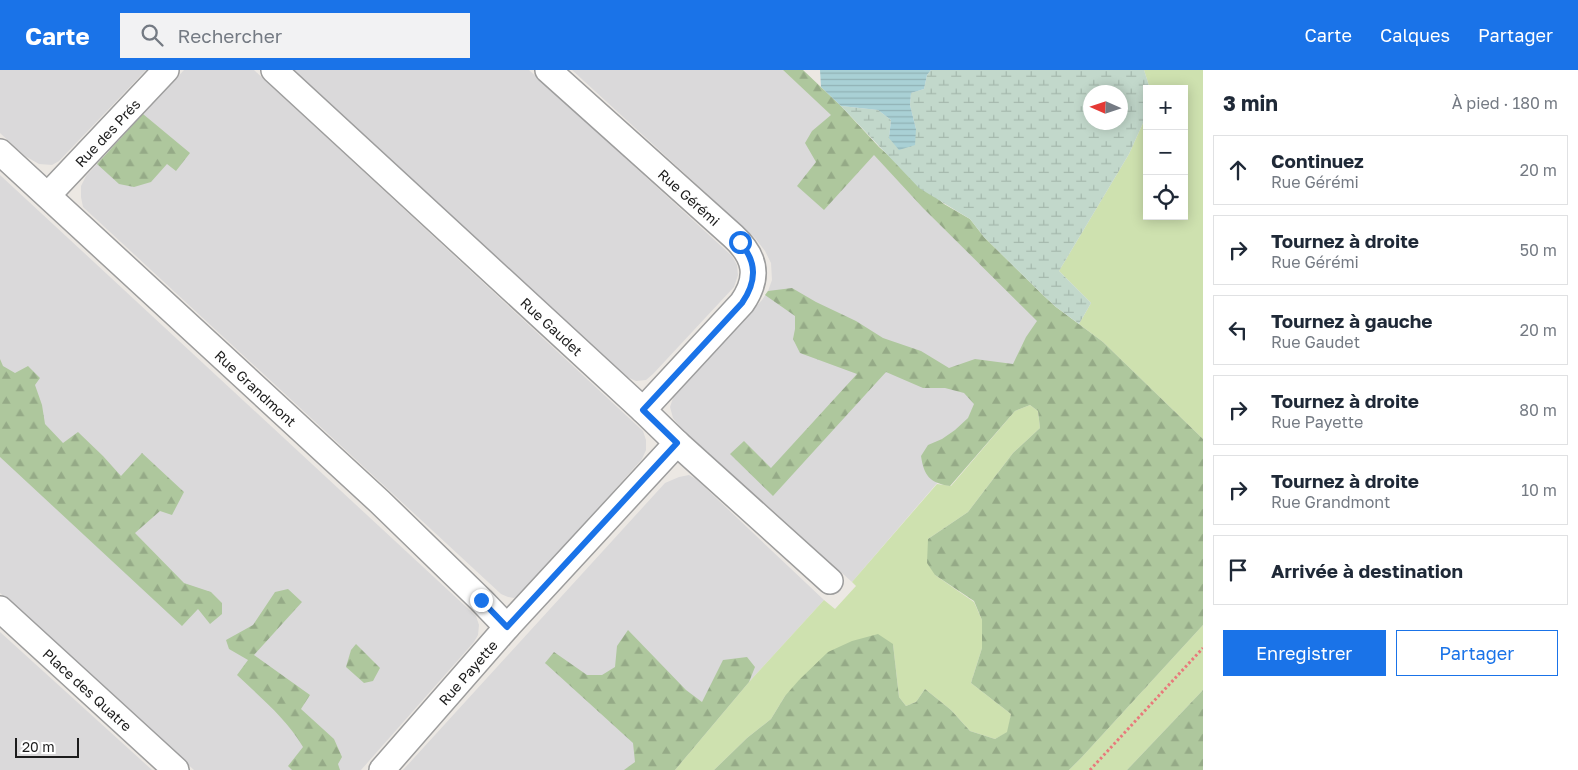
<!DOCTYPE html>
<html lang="fr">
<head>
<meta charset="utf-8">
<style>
	:root { --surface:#fff; --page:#f2f2f3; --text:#1f2937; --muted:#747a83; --line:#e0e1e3; --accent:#1a73e8 }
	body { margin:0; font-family:"Golos Text",sans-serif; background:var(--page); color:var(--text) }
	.controls { position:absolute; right:15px; top:15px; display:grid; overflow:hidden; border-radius:0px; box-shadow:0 2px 12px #0003 }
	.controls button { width:45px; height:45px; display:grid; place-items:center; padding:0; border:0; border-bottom:1px solid var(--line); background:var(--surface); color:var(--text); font:25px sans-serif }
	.compass { position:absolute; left:1083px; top:15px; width:45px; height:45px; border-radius:50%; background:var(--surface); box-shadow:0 2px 12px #0003; rotate:273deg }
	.scale { position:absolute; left:15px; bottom:12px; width:64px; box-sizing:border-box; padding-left:5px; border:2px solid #1c1c1c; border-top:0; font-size:14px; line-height:18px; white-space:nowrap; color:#1c1c1c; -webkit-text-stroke:4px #fff; paint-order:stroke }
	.stop { position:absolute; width:15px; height:15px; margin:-11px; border:4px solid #1a73e8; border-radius:50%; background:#fff }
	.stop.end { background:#1a73e8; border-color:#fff; box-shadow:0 1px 5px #0008 }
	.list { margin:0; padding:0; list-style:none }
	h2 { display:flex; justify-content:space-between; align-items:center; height:65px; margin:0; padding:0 20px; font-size:21px }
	h2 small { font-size:16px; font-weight:400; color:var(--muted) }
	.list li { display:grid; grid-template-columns:32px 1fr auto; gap:15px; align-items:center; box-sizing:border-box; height:70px; margin:0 10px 10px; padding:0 10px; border:1px solid var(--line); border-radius:0px }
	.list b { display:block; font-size:19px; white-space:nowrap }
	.list p { margin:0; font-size:16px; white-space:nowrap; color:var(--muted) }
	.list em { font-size:16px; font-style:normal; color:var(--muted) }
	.actions { display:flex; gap:10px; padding:15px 20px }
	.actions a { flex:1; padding:11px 0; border:1px solid var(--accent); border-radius:0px; text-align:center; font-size:18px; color:var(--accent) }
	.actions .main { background:var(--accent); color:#fff }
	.icon { flex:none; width:28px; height:28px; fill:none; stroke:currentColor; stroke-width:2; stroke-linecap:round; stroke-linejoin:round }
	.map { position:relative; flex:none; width:1203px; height:700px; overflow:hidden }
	header { display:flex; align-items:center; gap:30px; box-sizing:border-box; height:70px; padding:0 25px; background:var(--accent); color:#fff }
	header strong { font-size:24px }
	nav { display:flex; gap:28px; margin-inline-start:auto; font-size:18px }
	.search { width:350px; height:45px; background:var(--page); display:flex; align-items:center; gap:12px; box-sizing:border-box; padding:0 18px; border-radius:0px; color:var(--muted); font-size:19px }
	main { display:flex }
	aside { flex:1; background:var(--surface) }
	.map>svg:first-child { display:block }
	.residential { fill:#dad9da }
	.grass { fill:#cee1af }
	.forest { fill:url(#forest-firs) }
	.wetland { fill:url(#wetland-marsh); fill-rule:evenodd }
	.water { fill:url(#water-rules) }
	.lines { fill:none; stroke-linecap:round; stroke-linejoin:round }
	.minor-casing { stroke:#9d9d9d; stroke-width:28 }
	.path { stroke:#e8797b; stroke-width:3; stroke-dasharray:2.5 2.5; stroke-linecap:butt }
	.minor { stroke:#fff; stroke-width:25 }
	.route { stroke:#1a73e8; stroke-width:6 }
	.labels { text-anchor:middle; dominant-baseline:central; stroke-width:4; stroke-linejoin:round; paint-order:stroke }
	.street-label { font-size:14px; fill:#1c1c1c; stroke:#fff }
</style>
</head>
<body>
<header>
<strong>Carte</strong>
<div class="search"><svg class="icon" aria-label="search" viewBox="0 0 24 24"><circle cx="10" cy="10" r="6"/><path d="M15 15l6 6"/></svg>Rechercher</div>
<nav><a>Carte</a><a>Calques</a><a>Partager</a></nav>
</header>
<main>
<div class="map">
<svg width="1203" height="700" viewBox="0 0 1203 700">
	<defs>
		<pattern id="forest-firs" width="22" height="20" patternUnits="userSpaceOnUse" patternTransform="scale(1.25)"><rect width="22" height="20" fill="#aec79d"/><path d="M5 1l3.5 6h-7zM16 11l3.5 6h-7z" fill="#95aa87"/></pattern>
		<pattern id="wetland-marsh" width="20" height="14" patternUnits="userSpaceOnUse" patternTransform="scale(1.25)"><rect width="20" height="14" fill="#c2d8cb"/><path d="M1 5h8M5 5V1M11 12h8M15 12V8" fill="none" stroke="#a6b9ae"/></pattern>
		<pattern id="water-rules" width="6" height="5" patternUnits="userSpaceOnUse" patternTransform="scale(1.25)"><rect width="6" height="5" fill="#a9d0d5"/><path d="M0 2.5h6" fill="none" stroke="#91b2b6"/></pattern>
	</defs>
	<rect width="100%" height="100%" fill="#ece8e3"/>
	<!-- residential -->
	<g class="residential">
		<path d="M0 0H146L59 91 52 95 39 94 25 86 0 63Z"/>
		<path d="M184 0H254L643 361 646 370V380L642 389 521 525 514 528 508 527 501 524 83 137 81 127V116L86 106Z"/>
		<path d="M294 0H529L732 186 737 195 738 205 734 217 653 304 646 310 636 311 627 307Z"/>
		<path d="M572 0H783L1067 262 852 512 681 358 673 348 670 337 674 325 762 230 768 221 772 210 771 193 765 181 755 168Z"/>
		<path d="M0 105 476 546 479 555 478 565 474 572 361 700H194L0 523Z"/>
		<path d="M689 405 696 409 824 530 749 612 675 700H403L665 413 679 407Z"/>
		<path d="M0 562 152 700H0Z"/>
	</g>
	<!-- grass -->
	<g class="grass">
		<path d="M1144 0H1203V369L1103 272 1079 254 1091 233 1059 201 1129 84 1147 44V146H1184V19H1150Z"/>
		<path d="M1030 335 1038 341 1040 358 1013 383 968 442 928 469 935 505 974 532 982 550V578L971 613 1011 644 1008 662 995 669 970 661 951 640 925 619 916 632 906 636 899 627 893 574 785 626 771 649 747 668 714 700H675L749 612 824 530 835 539 856 516 852 512 937 414 951 416 1015 341Z"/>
		<path d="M1203 555V620L1127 700H1069L1082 687Z"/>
	</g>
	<!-- forest -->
	<g class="forest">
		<path d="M783 0H803L841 36 879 77 944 134 970 149 984 167 1044 226 1056 237 1103 272 1203 369V555L1082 687 1069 700H714L747 668 771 649 785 626 799 610 828 582 852 571 878 564 893 574 899 627 906 636 916 632 925 619 951 640 970 661 995 669 1007 662 1011 644 971 613 982 578V550L974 531 935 505 927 493 928 469 968 442 1013 383 1040 358 1038 341 1030 335 1015 341 950 416C930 413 924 406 921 386L928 375 942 369 955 360 968 348 974 334 964 323 945 318H923L886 302 773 426 730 384 744 371 771 398 857 304 800 283 793 269 795 259V246L765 225 768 221 792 218 816 232 856 251 883 268 921 281 949 298 975 289 1013 294 1026 267 1037 251 923 138 874 85 824 140 797 116 816 92 805 73 812 61 831 45Z"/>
		<path d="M143 44 190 83 176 101 167 94 151 112 134 117 119 114 97 94Z"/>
		<path d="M0 289 3 296 15 303 28 296 40 308 35 315 42 335 45 354 63 373 78 362 103 386 121 406 142 383 184 422 172 445 160 441 135 463 184 513 211 522 222 533V544L210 554 198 539 182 556 0 387Z"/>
		<path d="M288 519 302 532 254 585 310 625 301 639 334 669 342 687 338 694 340 700H292L288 696 303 677C287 649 260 627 237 605L248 590 229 579 226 570 253 555 275 522Z"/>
		<path d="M628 560 686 620 702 632 723 590 747 587 755 597 749 612 675 700H624L635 692 633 673 545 593 554 582 587 605H602L615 597 617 576Z"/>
		<path d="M356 574 380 598 373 611 364 613 346 597 351 580Z"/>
		<path d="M1203 620V700H1127Z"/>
	</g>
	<!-- wetland -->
	<path class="wetland" d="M931 0H1144L1150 19H1147V44L1129 84 1059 201 1091 233 1079 254 1056 237 1044 226 984 167 970 149 919 118 841 36 878 40 891 50 889 68 916 59 910 35 911 23 924 19 927 5ZM1090 22H1120V52H1090Z"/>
	<!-- water -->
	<path class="water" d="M820 0H931L927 5 924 19 911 23 910 35 916 59 915 75 899 80 889 68 891 50 878 40 841 36 821 17Z"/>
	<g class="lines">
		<!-- minor casing -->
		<g class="minor-casing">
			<g id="minor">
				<path id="s1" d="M274 0 643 340 677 373 830 511"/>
				<path id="s2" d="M548 0 733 166C756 187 760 207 742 233L643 340"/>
				<path id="s3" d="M0 82 380 432 481 530 507 557"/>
				<path id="s4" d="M48 125 166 0"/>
				<path id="s5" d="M0 539 176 700"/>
				<path id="s6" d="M382 700 507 557 677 373"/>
			</g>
		</g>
		<!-- path -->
		<path class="path" d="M1090 700 1203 578"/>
		<!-- minor -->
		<use href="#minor" class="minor"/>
	</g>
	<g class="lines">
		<!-- route -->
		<path class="route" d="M481 530 507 557 677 373 643 340 742 233C757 211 757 192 740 172"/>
	</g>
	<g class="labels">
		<!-- street labels -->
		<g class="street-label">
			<text stroke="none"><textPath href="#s4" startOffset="86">Rue des Prés</textPath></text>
			<text stroke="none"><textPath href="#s2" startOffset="190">Rue Gérémi</textPath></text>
			<text stroke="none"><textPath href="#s1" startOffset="378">Rue Gaudet</textPath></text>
			<text stroke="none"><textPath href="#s3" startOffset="348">Rue Grandmont</textPath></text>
			<text stroke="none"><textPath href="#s6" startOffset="130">Rue Payette</textPath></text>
			<text stroke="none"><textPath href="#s5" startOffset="119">Place des Quatre</textPath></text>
		</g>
	</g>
</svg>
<div class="controls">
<button>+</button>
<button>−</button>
<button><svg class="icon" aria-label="locate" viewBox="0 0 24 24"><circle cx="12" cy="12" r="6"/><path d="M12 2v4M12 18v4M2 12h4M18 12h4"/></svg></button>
</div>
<svg class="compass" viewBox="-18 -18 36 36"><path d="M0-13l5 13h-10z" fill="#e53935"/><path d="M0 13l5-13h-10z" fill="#747a83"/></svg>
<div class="scale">20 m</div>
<div class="stop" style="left:740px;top:172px"></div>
<div class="stop end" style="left:481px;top:530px"></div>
</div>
<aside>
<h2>3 min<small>À pied · 180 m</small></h2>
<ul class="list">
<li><svg class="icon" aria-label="ahead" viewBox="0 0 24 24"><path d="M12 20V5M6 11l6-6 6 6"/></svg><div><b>Continuez</b><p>Rue Gérémi</p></div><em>20 m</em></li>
<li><svg class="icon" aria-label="right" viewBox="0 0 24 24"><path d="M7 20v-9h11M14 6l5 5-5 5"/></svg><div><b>Tournez à droite</b><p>Rue Gérémi</p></div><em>50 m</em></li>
<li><svg class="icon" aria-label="left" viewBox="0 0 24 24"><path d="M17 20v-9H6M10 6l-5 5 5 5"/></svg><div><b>Tournez à gauche</b><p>Rue Gaudet</p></div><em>20 m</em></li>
<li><svg class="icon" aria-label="right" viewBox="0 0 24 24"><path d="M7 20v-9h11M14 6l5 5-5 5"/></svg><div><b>Tournez à droite</b><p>Rue Payette</p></div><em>80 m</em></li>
<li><svg class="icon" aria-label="right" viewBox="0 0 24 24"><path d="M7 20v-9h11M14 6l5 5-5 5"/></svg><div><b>Tournez à droite</b><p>Rue Grandmont</p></div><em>10 m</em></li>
<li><svg class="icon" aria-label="arrive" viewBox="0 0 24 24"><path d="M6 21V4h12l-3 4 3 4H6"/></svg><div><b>Arrivée à destination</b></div></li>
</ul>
<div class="actions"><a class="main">Enregistrer</a><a>Partager</a></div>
</aside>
</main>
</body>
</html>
